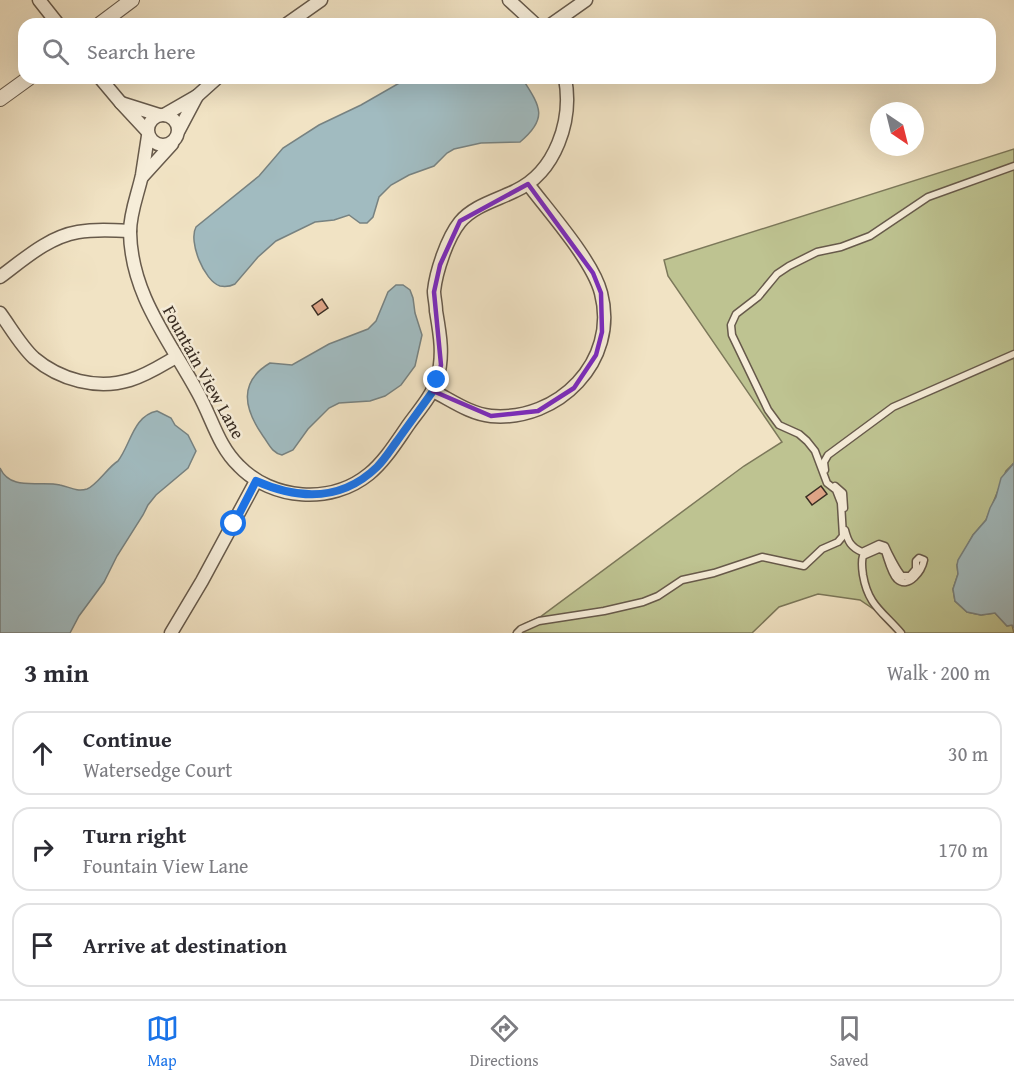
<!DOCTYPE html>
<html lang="en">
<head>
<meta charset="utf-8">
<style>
	:root { --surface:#fff; --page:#f7f7f7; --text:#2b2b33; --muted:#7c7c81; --line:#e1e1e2; --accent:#1a73e8 }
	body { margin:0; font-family:"Gentium Book Plus",serif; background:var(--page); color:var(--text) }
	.compass { position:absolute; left:870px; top:102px; width:54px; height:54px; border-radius:50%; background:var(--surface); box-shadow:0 6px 24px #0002; rotate:145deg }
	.stop { position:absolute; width:18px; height:18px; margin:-14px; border:4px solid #1a73e8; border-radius:50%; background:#fff }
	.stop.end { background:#1a73e8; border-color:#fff; box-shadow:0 2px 6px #0008 }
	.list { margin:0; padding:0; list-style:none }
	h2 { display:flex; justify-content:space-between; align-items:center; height:78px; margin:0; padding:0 24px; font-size:26px }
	h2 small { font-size:20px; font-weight:400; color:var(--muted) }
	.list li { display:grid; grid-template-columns:39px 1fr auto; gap:18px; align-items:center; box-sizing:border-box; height:84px; margin:0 12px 12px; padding:0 12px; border:2px solid var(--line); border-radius:18px }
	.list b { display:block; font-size:22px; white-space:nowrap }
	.list p { margin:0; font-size:20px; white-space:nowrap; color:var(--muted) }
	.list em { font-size:20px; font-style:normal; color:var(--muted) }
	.icon { flex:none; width:33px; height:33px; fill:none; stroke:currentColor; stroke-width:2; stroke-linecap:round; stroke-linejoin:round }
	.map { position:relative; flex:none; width:1014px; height:633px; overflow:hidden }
	.search { position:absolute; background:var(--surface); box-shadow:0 6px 24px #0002; left:18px; right:18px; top:18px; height:66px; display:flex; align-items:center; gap:15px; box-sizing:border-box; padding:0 21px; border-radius:18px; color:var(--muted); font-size:22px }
	.sheet { height:366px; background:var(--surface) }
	nav { display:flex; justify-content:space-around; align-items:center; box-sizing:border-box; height:84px; border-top:2px solid var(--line); background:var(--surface); font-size:16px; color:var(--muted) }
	nav a { display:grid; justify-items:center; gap:3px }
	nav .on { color:var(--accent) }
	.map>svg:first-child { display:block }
	.green { fill:#bec391; stroke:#7c785a; stroke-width:1.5 }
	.water { fill:#a1bbc0; stroke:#778281; stroke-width:1.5 }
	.building { fill:#dea486; stroke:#392d23; stroke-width:1.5 }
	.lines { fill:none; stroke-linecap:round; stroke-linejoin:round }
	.service-casing { stroke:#675a4b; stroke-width:9 }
	.minor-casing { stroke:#675a4b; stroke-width:15 }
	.tertiary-casing { stroke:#675a4b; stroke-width:16 }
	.service { stroke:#f6edd9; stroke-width:6 }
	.minor { stroke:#f6edd9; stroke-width:12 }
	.tertiary { stroke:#f6edd9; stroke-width:14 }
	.route { stroke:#1a73e8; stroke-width:8 }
	.marked { fill:none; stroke:#7b2cbf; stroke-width:4.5; stroke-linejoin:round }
	.labels { text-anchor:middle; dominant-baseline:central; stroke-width:5; stroke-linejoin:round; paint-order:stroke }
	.street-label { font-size:18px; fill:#392d23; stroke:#f6edd9 }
</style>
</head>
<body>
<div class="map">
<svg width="1014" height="633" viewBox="0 0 1014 633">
	<rect width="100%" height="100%" fill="#f1e3c4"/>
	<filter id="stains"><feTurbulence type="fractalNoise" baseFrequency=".00333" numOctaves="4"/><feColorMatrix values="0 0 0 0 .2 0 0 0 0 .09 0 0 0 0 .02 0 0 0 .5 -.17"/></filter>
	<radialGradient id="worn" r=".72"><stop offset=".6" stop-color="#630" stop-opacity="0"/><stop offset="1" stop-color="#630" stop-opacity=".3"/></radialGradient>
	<!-- green -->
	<path class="green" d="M1014 149V463L1006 471 986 520 973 535 957 565 958 574 953 589 955 601 967 612 981 615 995 613 1007 626 1012 625 1014 633H899L894 623 860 600 818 594 779 607 752 633H513L524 624 540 617 744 466 782 442 668 276 664 260Z"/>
	<!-- water -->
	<g class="water">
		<path d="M408 78H522C540 106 549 118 520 142L481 143 454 149 447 153 434 166 409 175 391 185 379 197 373 217 367 223H360L349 215 334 220 315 222 276 241 258 257 235 284C231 286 225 287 220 286 204 281 188 241 196 227L259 176 283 148 319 125 361 105Z"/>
		<path d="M396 285H403L410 290 413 298 415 313 422 335 415 366 401 385 385 396 370 401 339 403 329 408 308 429 293 450 282 455C272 453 269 444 263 436 244 409 238 382 270 363L292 365 329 344 368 329 376 321 388 292Z"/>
		<path d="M157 411 171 418 175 425 188 435 196 451 188 468 156 495 148 505 143 515 117 556 104 582 79 616 70 633H0V468C11 492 40 480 60 485 70 487 76 492 87 489 96 486 109 466 118 461 131 444 133 416 157 411Z"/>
		<path d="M1014 463V628L1012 625 1007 626 995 613 981 615 967 612 955 601 953 589 958 574 957 565 958 560 973 535 986 520 990 508 996 497 1001 478Z"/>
	</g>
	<!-- building -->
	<g class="building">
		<path d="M322 299 328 308 318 315 312 306Z"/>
		<path d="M821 486 827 494 812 505 806 497Z"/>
	</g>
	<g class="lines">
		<!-- service casing -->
		<g class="service-casing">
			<g id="service">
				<path d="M825 470 824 462 828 455 893 407 1014 354"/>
				<path d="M835 486 843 493 844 508"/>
				<path d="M845 530C848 542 851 547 862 552L879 544 885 546C888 553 897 571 902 576H910L916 569V561L919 558 924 560C922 570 909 590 897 579 891 573 888 559 885 551L879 549 863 556C861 562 862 568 863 575 868 605 882 611 901 633"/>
				<path d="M517 633 521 629 539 621 604 611 643 602 658 596 682 580 714 573 762 557 804 566 822 549 838 542 843 536 841 503 836 490 827 483 815 451 807 441 799 434 779 425 768 410 732 335 731 325 736 314 758 297 777 274 789 266 817 252 841 247 870 236 928 197 1014 166"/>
			</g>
		</g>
		<!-- minor casing -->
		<g class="minor-casing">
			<g id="minor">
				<path d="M39 0 58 24"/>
				<path d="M509 0 535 24"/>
				<path d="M287 24 321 0"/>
				<path d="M552 24 586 0"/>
				<path d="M100 78 121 103"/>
				<path d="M197 96 217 78"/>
				<circle cx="163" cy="130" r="15"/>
				<path d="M164 115 197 96 179 130"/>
				<path d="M147 131 121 103 159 115"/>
				<path d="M148 136C146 149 144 162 142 175 138 194 130 212 130 232 131 295 170 341 198 393 212 418 218 446 239 466 272 500 331 505 369 474 385 461 397 441 409 424 419 410 432 396 437 379 444 356 440 334 436 311 436 304 434 297 434 291 436 272 447 238 460 222 473 206 497 200 515 191 556 172 573 120 565 78"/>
				<path d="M142 177 172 144"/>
				<path d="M0 277C23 260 48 237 78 232 95 229 112 230 130 231"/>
				<path d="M0 313C11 328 21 346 34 358 60 380 97 390 130 380 147 375 162 365 176 357"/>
				<path d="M433 391C451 400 470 414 491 416 558 422 619 361 601 293 593 261 549 212 528 184"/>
				<path d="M171 633 202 581 256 481"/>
			</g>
		</g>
		<!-- tertiary casing -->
		<g class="tertiary-casing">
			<g id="tertiary">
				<path d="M100 24 132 0"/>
				<path d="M0 99 29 78"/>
			</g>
		</g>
		<!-- service -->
		<use href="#service" class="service"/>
		<!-- minor -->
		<use href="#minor" class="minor"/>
		<!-- tertiary -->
		<use href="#tertiary" class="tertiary"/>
	</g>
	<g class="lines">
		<!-- route -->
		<path class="route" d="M234 524 256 481C299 500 342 501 377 467 385 459 391 449 397 441 409 424 421 408 433 391L437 380"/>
	</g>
	<!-- marked area -->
	<path class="marked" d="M528 184 593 273 601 293 602 332 596 355 574 388 538 411 491 416 433 391 441 365 434 292 440 265 460 221Z"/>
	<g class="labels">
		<!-- street labels -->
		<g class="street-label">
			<text transform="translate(204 372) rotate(61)">Fountain View Lane</text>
		</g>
	</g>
	<rect width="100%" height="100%" filter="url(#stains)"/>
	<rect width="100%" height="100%" fill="url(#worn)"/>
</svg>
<svg class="compass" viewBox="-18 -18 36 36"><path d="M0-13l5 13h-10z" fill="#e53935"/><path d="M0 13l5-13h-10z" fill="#7c7c81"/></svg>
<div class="stop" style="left:234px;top:524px"></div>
<div class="stop end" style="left:437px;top:380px"></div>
<div class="search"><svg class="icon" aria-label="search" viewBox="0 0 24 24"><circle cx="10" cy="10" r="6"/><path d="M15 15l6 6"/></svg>Search here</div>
</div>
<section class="sheet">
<h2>3 min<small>Walk · 200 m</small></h2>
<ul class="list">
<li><svg class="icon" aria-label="ahead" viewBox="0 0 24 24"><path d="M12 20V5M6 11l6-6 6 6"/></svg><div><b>Continue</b><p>Watersedge Court</p></div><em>30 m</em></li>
<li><svg class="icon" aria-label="right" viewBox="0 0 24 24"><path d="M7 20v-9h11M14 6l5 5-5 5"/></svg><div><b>Turn right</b><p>Fountain View Lane</p></div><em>170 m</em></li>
<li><svg class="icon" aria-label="arrive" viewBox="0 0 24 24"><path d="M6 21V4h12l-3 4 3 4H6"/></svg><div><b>Arrive at destination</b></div></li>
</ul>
</section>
<nav>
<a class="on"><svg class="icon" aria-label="map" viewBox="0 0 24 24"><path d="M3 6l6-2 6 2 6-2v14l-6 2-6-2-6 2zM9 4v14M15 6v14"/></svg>Map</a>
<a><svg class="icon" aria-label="directions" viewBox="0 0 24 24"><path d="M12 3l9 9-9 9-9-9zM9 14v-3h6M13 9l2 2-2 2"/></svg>Directions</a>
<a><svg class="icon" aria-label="saved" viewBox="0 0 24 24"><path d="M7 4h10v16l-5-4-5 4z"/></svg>Saved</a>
</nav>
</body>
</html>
